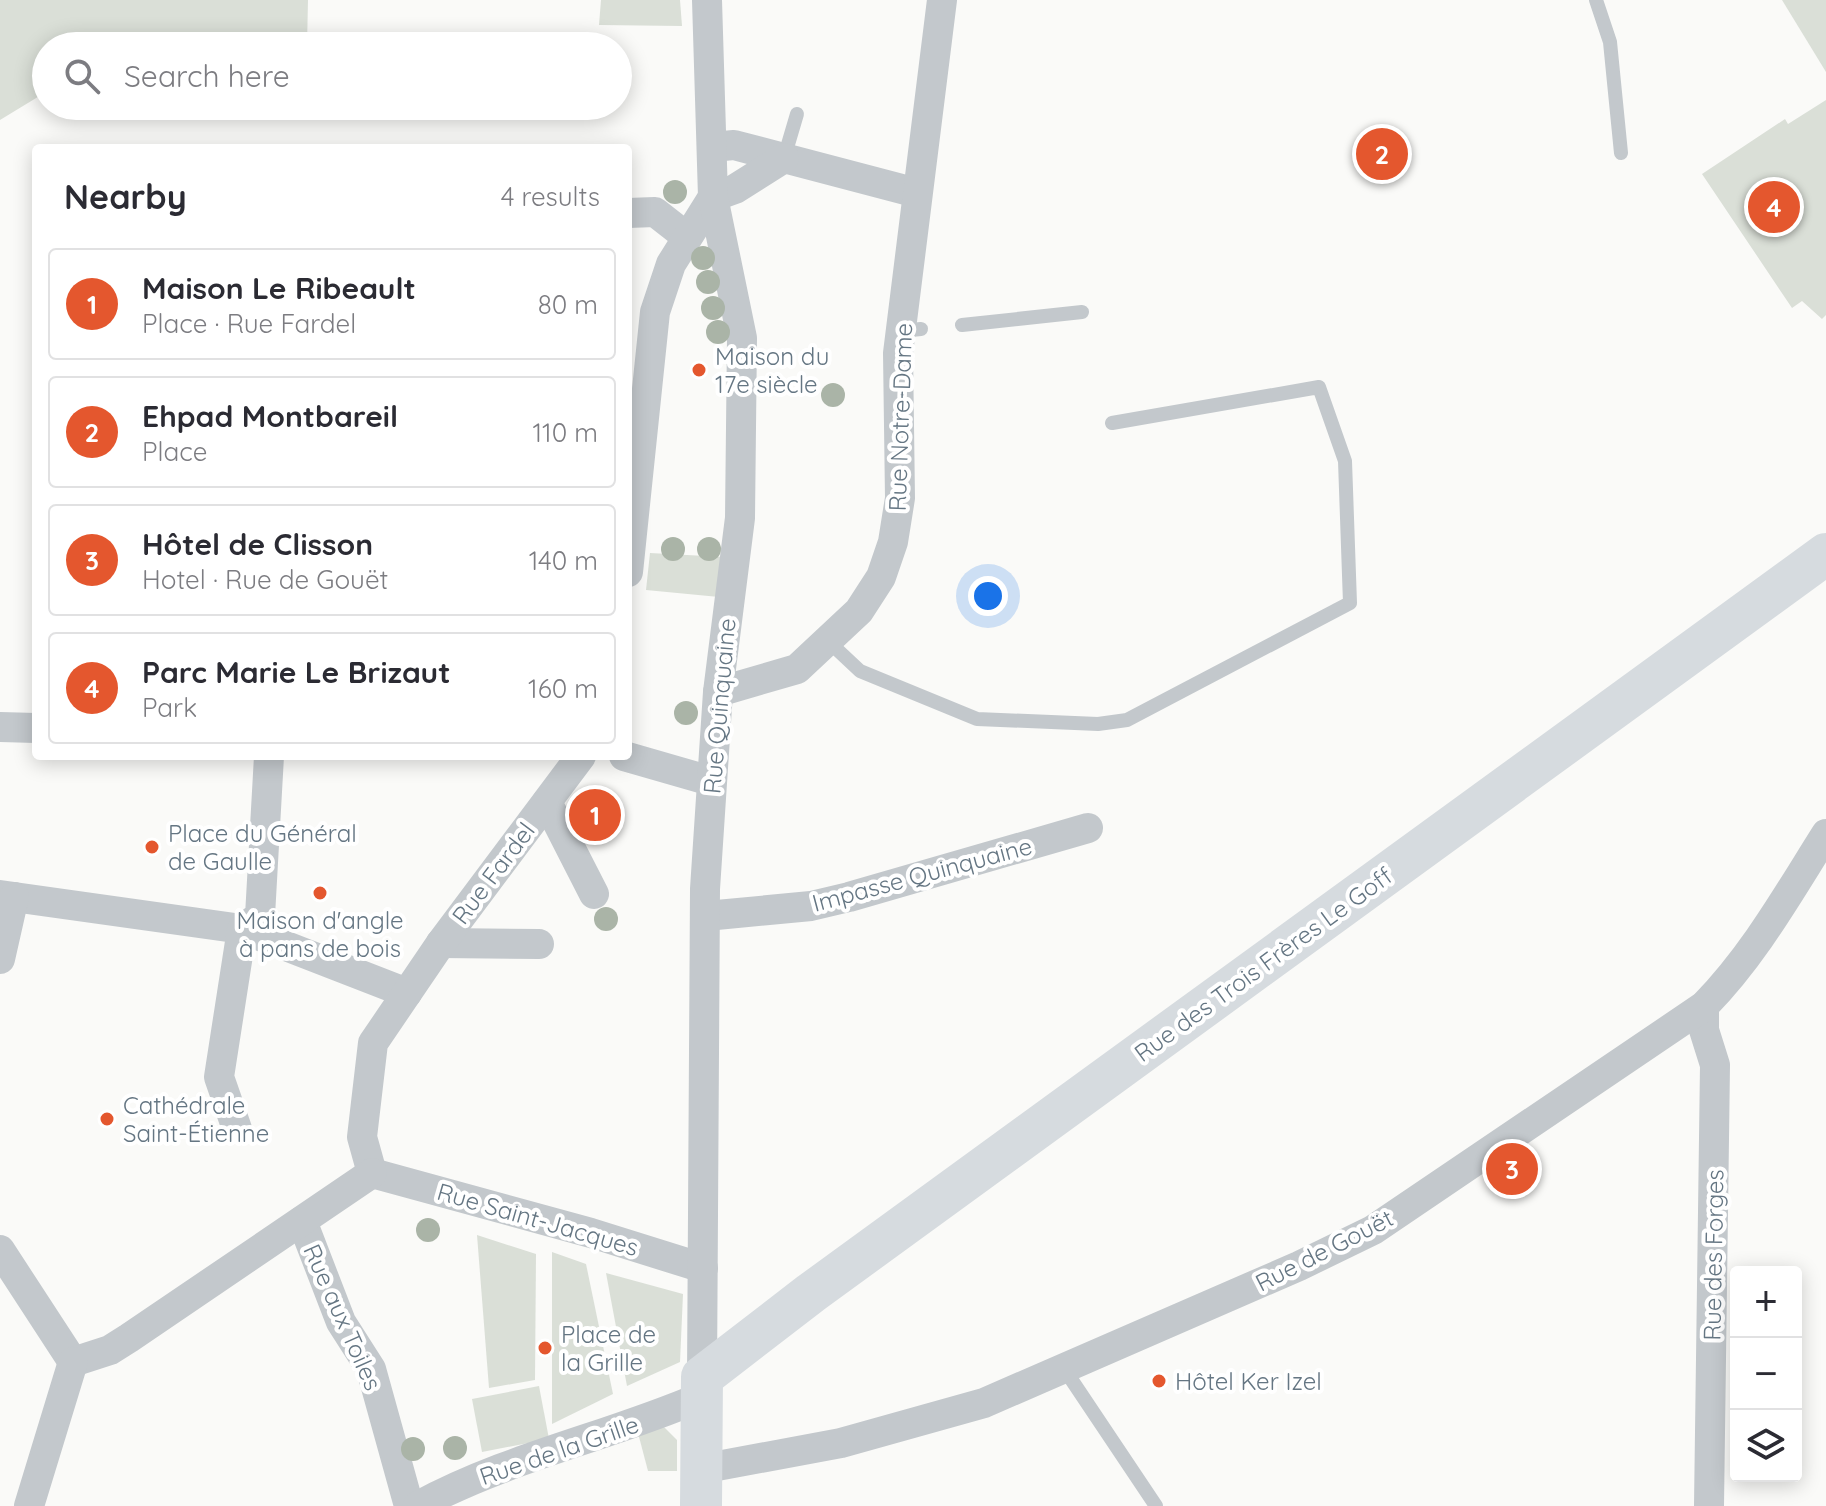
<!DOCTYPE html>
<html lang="en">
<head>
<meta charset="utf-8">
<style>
	:root { --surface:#fff; --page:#f7f7f7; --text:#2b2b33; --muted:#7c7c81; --line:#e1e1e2; --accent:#e4572e }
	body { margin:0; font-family:Quicksand,sans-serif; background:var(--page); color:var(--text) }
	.controls { position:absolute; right:24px; bottom:24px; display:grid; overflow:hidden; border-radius:8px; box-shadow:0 4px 20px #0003 }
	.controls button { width:72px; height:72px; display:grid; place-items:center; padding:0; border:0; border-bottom:2px solid var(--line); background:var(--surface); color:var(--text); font:40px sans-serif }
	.you { position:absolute; left:988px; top:596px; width:28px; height:28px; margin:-20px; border:6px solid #fff; border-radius:50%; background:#1a73e8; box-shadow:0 0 0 12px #1a73e833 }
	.badge { display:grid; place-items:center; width:52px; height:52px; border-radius:50%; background:var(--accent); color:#fff; font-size:26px; font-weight:700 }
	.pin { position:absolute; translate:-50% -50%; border:4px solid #fff; box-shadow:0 2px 8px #0006 }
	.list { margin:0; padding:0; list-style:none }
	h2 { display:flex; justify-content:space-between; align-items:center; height:104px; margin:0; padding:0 32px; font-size:34px }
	h2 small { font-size:26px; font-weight:400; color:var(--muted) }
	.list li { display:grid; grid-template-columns:52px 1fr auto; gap:24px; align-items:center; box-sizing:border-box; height:112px; margin:0 16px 16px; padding:0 16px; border:2px solid var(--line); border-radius:8px }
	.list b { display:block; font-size:30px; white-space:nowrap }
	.list p { margin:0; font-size:26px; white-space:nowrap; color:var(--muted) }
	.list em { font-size:26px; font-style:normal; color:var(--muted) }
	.icon { flex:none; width:44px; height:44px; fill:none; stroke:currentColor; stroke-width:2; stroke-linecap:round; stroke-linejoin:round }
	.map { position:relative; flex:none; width:1826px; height:1506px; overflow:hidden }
	.search { position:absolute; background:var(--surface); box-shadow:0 4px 20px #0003; left:32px; top:32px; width:600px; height:88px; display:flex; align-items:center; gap:20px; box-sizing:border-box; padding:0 28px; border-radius:44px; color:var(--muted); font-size:30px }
	.panel { position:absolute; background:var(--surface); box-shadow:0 4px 20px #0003; left:32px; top:144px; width:600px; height:616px; border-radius:8px }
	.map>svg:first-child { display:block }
	.green { fill:#dadfd7 }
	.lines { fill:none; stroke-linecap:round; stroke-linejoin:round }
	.lane { stroke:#c3c8cc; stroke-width:14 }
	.street { stroke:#c3c8cc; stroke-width:30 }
	.secondary { stroke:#d6dbdf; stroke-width:42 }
	.tree { fill:#aab4a7 }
	.poi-dot { fill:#e4572e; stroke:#fff; stroke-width:3 }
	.labels { text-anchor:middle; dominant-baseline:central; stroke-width:8; stroke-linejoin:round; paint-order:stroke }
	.poi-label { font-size:24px; fill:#657683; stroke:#fff; text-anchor:start }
	.street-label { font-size:24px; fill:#657683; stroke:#fff }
</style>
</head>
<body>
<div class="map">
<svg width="1826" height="1506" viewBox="0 0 1826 1506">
	<rect width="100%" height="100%" fill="#fafaf8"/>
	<!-- green -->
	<g class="green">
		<path d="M0 0H308L307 46H46V92L0 120Z"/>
		<path d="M601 0H680L682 26 599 25Z"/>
		<path d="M1782 0H1826V72Z"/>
		<path d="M1826 100V315L1822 319 1802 301 1792 308 1702 174 1785 119 1788 124Z"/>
		<path d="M650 553 724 557 719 597 646 590Z"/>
		<path d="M477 1235 536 1254 535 1380 489 1388Z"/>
		<path d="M552 1252 586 1264 613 1394 552 1424Z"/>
		<path d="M606 1273 683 1294 680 1362 627 1386Z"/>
		<path d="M539 1386 549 1439 482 1452 472 1399Z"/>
		<path d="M664 1427 677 1440V1471H648L638 1433Z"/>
	</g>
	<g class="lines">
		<!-- lane -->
		<g class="lane">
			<path d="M1596 0 1610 42 1621 153"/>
			<path d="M784 158 797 114"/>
			<path d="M962 325 1082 312"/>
			<path d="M901 331 921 329"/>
			<path d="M828 641 860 671 977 719 1098 724 1127 720 1350 603 1345 461 1319 387 1112 423"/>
			<path d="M1065 1370 1156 1506"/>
		</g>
		<!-- street -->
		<g class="street">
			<path d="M712 147 734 145 917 193"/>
			<path d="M713 197 735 189 784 158"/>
			<path d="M628 213 655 212 687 237"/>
			<path d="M628 572 655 312 671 264 713 197"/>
			<path d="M718 692 797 669 859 611 881 577 893 542 900 498 898 353 942 0"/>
			<path d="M0 727 36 728"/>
			<path d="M624 756 711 781"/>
			<path d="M547 802 594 894"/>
			<path d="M0 895 242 929 260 916 269 756"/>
			<path d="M706 916 811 906 849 897 1088 828"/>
			<path d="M441 943 539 944"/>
			<path d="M0 959 14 897"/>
			<path d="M1704 1006V1030L1715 1065 1709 1506"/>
			<path d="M237 1129 219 1077 242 929 407 993"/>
			<path d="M372 1173 362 1137 373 1043 441 943 581 756"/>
			<path d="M372 1173 591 1233 703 1268"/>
			<path d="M302 1221 341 1322 371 1369 409 1506"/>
			<path d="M0 1250 73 1362"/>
			<path d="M73 1362 110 1350 129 1338 372 1173"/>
			<path d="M702 1377 705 889 718 692 740 518 742 338 713 197 707 0"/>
			<path d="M701 1469 841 1443 984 1403 1299 1266 1373 1230 1704 1006C1754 955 1788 894 1826 834"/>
			<path d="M29 1506 73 1362"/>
			<path d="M418 1506C508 1457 608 1437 701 1397"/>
		</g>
		<!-- secondary -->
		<path class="secondary" d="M701 1506 702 1377 811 1293 1826 554"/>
	</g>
	<!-- trees -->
	<g class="tree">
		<circle cx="675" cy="192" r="12"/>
		<circle cx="703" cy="258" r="12"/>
		<circle cx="708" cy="282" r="12"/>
		<circle cx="713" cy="308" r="12"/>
		<circle cx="718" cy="332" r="12"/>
		<circle cx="833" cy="395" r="12"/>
		<circle cx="673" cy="549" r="12"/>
		<circle cx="709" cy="549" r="12"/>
		<circle cx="686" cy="713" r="12"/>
		<circle cx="606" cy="919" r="12"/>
		<circle cx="428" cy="1230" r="12"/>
		<circle cx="455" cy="1448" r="12"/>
		<circle cx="413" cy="1449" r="12"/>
	</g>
	<!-- markers -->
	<g class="poi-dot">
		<circle cx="699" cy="370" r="8"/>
		<circle cx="152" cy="847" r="8"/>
		<circle cx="320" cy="893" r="8"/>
		<circle cx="107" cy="1119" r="8"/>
		<circle cx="545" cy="1348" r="8"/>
		<circle cx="1159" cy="1381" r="8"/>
	</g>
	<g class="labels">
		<!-- poi labels -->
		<g class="poi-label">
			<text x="715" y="356">Maison du<tspan x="715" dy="28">17e siècle</tspan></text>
			<text x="168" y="833">Place du Général<tspan x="168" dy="28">de Gaulle</tspan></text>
			<text x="320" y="920" text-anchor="middle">Maison d'angle<tspan x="320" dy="28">à pans de bois</tspan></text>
			<text x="123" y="1105">Cathédrale<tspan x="123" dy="28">Saint-Étienne</tspan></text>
			<text x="561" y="1334">Place de<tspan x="561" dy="28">la Grille</tspan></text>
			<text x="1175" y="1381">Hôtel Ker Izel</text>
		</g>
		<!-- street labels -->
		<g class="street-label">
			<text transform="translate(900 417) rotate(-88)">Rue Notre-Dame</text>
			<text transform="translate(719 706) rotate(-85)">Rue Quinquaine</text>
			<text transform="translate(493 873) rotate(-53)">Rue Fardel</text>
			<text transform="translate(922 874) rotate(-15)">Impasse Quinquaine</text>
			<text transform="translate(1263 964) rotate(-36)">Rue des Trois Frères Le Goff</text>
			<text transform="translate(538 1219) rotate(16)">Rue Saint-Jacques</text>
			<text transform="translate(1324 1250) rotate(-27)">Rue de Gouët</text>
			<text transform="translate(1713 1255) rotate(-89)">Rue des Forges</text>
			<text transform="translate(343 1317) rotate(66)">Rue aux Toiles</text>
			<text transform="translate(559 1450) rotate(-19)">Rue de la Grille</text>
		</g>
	</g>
</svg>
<div class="controls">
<button>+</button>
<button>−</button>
<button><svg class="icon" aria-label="layers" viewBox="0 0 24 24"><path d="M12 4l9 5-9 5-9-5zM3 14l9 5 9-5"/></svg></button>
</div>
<div class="you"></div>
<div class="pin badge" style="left:595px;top:815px">1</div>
<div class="pin badge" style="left:1382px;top:154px">2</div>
<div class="pin badge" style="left:1512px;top:1169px">3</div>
<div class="pin badge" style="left:1774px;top:207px">4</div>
<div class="search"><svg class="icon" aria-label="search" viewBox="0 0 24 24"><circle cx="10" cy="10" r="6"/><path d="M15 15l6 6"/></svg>Search here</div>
<section class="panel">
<h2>Nearby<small>4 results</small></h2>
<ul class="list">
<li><span class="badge">1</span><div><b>Maison Le Ribeault</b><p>Place · Rue Fardel</p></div><em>80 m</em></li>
<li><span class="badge">2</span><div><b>Ehpad Montbareil</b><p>Place</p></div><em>110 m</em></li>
<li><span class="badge">3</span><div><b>Hôtel de Clisson</b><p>Hotel · Rue de Gouët</p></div><em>140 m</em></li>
<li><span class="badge">4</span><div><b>Parc Marie Le Brizaut</b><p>Park</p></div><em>160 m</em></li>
</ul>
</section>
</div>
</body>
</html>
